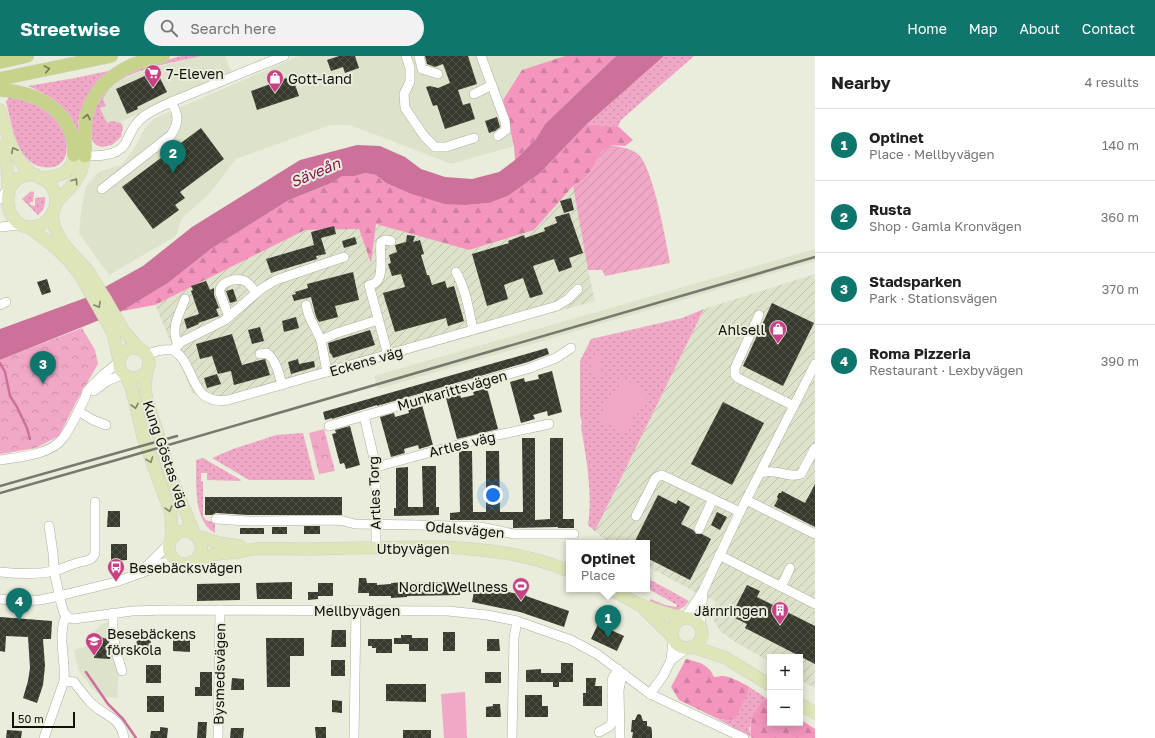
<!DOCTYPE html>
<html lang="en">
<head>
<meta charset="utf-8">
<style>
	:root { --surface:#fff; --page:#f2f2f2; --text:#202124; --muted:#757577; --line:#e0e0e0; --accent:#0f766e }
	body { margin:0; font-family:"Golos Text",sans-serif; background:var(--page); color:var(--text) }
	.controls { position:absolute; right:12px; bottom:12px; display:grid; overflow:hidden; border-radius:0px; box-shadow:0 2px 10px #0003 }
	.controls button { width:36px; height:36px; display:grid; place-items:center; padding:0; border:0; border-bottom:1px solid var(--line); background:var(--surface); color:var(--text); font:20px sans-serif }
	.scale { position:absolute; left:12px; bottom:10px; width:63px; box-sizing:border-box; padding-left:4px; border:2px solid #0f100a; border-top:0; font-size:11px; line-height:14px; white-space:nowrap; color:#0f100a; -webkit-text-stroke:3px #eaeddc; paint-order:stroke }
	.you { position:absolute; left:493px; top:439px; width:14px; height:14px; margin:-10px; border:3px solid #fff; border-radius:50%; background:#1a73e8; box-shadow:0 0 0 6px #1a73e833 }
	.badge { display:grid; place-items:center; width:26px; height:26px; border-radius:50%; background:var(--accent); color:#fff; font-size:13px; font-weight:700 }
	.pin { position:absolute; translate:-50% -33px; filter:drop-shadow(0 1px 2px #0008) }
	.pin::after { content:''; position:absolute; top:21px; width:14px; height:12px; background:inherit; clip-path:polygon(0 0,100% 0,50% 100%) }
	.popup { position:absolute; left:566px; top:484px; width:84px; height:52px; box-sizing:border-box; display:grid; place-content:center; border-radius:0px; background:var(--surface); filter:drop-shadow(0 1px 3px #0005); font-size:13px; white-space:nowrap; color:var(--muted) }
	.popup b { font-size:15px; color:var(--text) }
	.popup::after { content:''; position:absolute; left:50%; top:100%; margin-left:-8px; border:8px solid transparent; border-top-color:var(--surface) }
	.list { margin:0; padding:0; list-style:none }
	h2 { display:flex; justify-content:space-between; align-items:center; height:52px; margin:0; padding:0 16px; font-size:17px }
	h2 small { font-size:13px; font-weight:400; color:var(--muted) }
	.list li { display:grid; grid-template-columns:26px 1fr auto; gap:12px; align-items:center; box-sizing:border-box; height:72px; padding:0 16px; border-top:1px solid var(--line) }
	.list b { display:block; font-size:15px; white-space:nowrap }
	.list p { margin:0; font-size:13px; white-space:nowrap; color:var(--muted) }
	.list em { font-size:13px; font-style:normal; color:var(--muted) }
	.icon { flex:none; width:22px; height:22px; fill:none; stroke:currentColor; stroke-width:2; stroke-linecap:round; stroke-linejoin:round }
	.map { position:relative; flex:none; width:815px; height:682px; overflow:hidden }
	header { display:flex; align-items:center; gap:24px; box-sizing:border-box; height:56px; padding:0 20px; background:var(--accent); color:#fff }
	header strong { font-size:19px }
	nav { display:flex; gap:22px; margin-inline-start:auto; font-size:14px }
	.search { width:280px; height:36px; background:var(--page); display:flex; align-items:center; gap:10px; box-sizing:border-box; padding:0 14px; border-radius:22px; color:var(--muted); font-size:15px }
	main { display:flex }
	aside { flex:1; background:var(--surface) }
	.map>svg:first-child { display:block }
	.built { fill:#dde2ca }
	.industrial { fill:url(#industrial-furrows) }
	.grass { fill:url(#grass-dots) }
	.forest { fill:url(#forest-firs) }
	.park { fill:url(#park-crowns) }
	.garden { fill:url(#garden-furrows) }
	.pitch { fill:#f1a8c6 }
	.water { fill:#cc7199 }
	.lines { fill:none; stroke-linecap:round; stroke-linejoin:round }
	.stream { stroke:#cc7199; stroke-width:2.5 }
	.building { fill:url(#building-cross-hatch) }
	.minor-casing { stroke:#abae9e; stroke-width:10 }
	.major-casing { stroke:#cfcfce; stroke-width:13 }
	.highway-casing { stroke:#cfcfce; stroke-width:14 }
	.minor { stroke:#fff; stroke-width:9 }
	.major { stroke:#dde5b9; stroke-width:12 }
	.highway { stroke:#c7d38a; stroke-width:13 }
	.rail { stroke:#77796e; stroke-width:2.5 }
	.oneway { stroke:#747b50 }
	.oneway2 { stroke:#80856a }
	.labels { text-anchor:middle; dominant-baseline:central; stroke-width:4; stroke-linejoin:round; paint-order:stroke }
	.poi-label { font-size:14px; fill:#0f100a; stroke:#eaeddc; text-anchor:start }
	.street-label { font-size:14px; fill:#0f100a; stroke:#eaeddc }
	.water-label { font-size:15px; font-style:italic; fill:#851753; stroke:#eaeddc }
</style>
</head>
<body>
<header>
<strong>Streetwise</strong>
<div class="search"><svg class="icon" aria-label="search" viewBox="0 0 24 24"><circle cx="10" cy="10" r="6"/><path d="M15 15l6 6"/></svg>Search here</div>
<nav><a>Home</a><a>Map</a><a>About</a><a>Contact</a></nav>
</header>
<main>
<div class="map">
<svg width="815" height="682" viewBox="0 0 815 682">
	<defs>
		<pattern id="industrial-furrows" width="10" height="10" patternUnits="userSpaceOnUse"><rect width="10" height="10" fill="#dde2ca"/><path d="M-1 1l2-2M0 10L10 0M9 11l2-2" fill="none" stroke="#bcc1ac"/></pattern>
		<pattern id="grass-dots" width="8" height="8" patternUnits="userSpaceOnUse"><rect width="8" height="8" fill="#f1a8c6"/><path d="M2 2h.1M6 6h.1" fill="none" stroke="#cd90a9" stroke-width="1.8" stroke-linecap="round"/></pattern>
		<pattern id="forest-firs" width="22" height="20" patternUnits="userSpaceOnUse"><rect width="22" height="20" fill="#f395bd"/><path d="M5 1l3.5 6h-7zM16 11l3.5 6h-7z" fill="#cf7fa1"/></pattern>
		<pattern id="park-crowns" width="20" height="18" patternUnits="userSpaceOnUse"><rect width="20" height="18" fill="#f1a8c6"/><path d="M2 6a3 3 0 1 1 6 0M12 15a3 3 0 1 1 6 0" fill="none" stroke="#cd90a9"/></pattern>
		<pattern id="garden-furrows" width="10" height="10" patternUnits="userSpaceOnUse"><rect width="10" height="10" fill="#f1a8c6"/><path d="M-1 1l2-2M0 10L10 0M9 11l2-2" fill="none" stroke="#cd90a9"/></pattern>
		<pattern id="building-cross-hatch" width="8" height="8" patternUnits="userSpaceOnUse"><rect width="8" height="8" fill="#373a2c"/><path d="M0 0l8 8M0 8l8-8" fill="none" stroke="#515348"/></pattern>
	</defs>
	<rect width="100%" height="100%" fill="#eaeddc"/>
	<!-- built -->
	<g class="built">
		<path d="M201 0H225L232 17 109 71 98 48 108 34 119 25 144 14Z"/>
		<path d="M299 0H565L522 14 503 44 514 90 451 108 382 81 349 69H330L236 103 209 138 182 162 176 180 109 219 79 177 81 156 86 130 99 116 121 109 134 93 145 72 153 63Z"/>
		<path d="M815 193V205L378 333 374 320Z"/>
		<path d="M110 566 114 596 113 604 118 610 119 616 117 642 102 641 92 632 78 613 74 594 88 590V582L102 568Z"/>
	</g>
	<!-- industrial -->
	<g class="industrial">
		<path d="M573 130 588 214 595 245 220 348 206 345 192 336 155 249 305 174 359 173 371 206 376 168 469 194 534 174Z"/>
		<path d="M815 218V632L800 624V601H770V606L737 587 721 576 714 565 713 556 716 545 697 537 647 510V487H608L595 475 704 253Z"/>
	</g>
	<!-- grass -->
	<g class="grass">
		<path d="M181 0H201C173 7 130 12 110 32 107 35 105 39 103 43L106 50 100 52 107 67 112 65 121 67 123 71 121 81 112 89 102 91 96 89 92 84 90 80 88 70 101 35 134 13Z"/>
		<path d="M664 0H694L621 64 618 71 587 68Z"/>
		<path d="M113 14 84 47 79 61 78 77C74 70 71 61 65 55 56 43 42 36 28 30L75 22Z"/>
		<path d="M9 41C15 42 24 42 30 44 34 46 52 58 55 61 70 77 75 116 43 111 33 110 25 102 20 93 13 79 10 61 6 46Z"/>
		<path d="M31 135 32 136 34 135 33 146H30V149L35 150V142L45 141C46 148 44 154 38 159L22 143Z"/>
		<path d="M704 253 595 475 588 469C593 436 586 403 581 370L582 366 580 360V305L591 283 682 262Z"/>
		<path d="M303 377 315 424H249L212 402 233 393 276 379Z"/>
		<path d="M203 402 241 424 240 425 207 424V417H201V425L203 426V460L206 464 215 467V477C192 465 197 424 196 404Z"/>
		<path d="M647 522 689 545C678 562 664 551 649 546L651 543C659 547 667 550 676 551L677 549 647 532Z"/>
		<path d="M748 630 769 644H765L749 672 751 681 716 662 725 664 748 636Z"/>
	</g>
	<!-- forest -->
	<g class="forest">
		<path d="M565 0H616L545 68 536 83 515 104 514 90 503 44 522 14Z"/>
		<path d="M587 68 619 71 633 84 625 90 611 89 601 97 594 110 587 120 580 126 573 130 534 174 469 194 376 168 371 207 359 173 305 174 155 249 122 255 168 227 211 193 289 144 329 128 342 119 355 120 365 117 376 119 386 127 399 132 466 149 489 147 508 140 539 118Z"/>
		<path d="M686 603C698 606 709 608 714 621 717 621 720 620 723 620 732 621 740 626 748 630V636L735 663 725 664 716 662 679 644 671 631Z"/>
		<path d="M765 644H770V667H800V663L815 673V682H752L751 681C749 668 754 652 765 644Z"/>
	</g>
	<!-- park -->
	<g class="park">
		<path d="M82 272 95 294 98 308 75 348 59 380 36 392 0 398V304Z"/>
		<path d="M324 373 335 415 319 418 309 377Z"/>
	</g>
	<!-- garden -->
	<path class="garden" d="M611 89C620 91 630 92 638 98 653 111 666 185 670 207L605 220 602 214H588L573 130 580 126 587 120 594 110 601 97Z"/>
	<!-- pitch -->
	<g class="pitch">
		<path d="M600 301 602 319 591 320 590 302Z"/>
		<path d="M624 322 649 338 623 378 598 361Z"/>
		<path d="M465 636 467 682H444L441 638Z"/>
	</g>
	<!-- water -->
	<path class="water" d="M616 0H664L587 68 539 118 508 140 489 147 466 149 445 148 412 138 386 127 376 119 365 117 355 120H342L329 128 289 144 211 193 168 227 122 255 0 304V273L85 242 143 210 192 171 300 104 357 89 380 90 405 101 421 113 445 121 472 123 499 116 515 104 536 83 545 68Z"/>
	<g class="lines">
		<!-- stream -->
		<g class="stream">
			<path d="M0 307 5 316 10 340 17 351 27 372 30 383"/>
			<path d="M86 616 108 648 123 663 136 682"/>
		</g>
	</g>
	<!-- building -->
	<g class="building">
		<path d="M339 0H355L359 12 345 17 343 11 331 15 327 4Z"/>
		<path d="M425 0H468L477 28 458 34 463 49 470 47 475 63 445 73 437 49 433 50 426 31 430 30 438 32 450 27 443 8 435 11 427 8Z"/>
		<path d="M149 18 152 23 159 20 167 36 137 51 138 53 127 58 116 33Z"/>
		<path d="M292 20 299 40 257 54 251 35Z"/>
		<path d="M497 61 500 71 495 75 489 77 485 65Z"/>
		<path d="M201 72 224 103 180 136 185 142 175 149 179 154 153 173 122 131Z"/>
		<path d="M571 142 574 154 564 157 560 145Z"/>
		<path d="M569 157 583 197 569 202 572 211 559 216 554 203 533 210 543 238 530 242 523 222 504 229 508 243 487 250 472 198 509 187 508 185 524 179 525 182 545 175 544 172 557 167 555 161Z"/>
		<path d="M334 170 336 178 321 182 326 198 316 200 317 203 271 217 266 203 314 189 311 176Z"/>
		<path d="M407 179 415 180 413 186 420 184 424 198 421 199 427 219H429L432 229 445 225 447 232 454 230 464 265 448 270 446 262 395 276 383 237 405 231 401 218 392 220 388 208 391 207 389 199 397 196 395 189 406 186Z"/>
		<path d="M355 181 357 188 344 192 342 185Z"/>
		<path d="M353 216 359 244 335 250 338 261 319 266 316 261 311 241 294 245 292 239 296 238 295 236 308 232 307 228Z"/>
		<path d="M47 223 51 236 42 239 37 226Z"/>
		<path d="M206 225 210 234 214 232V239L219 252 216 253 219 260 198 267 199 268 187 273 184 263 199 258 191 235 193 234 191 230Z"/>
		<path d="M233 233 237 245 230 247 226 235Z"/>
		<path d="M772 247 814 267 783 330 743 310Z"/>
		<path d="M296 261 299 272 284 276 282 265Z"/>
		<path d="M260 271 264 285 252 288 248 274Z"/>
		<path d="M370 274 375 289 333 302 331 297 330 298 328 287Z"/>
		<path d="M232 278 242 309 265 303 270 319 234 329 231 315 218 318 212 300 200 303 196 288Z"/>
		<path d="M547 292 549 298 528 306 377 350V349L332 363V362L325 364 323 356Z"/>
		<path d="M298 303 299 308 314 305 315 311 291 318 288 306Z"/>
		<path d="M552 315 562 356 548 360 547 355 533 359 535 363 521 367 510 326 524 322 525 326 539 323 538 319Z"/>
		<path d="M217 318 221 328 207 332 204 322Z"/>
		<path d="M487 332 498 373 457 383 446 342 460 338 461 342 474 339 473 336Z"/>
		<path d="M723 346 764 367 732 429 691 408Z"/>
		<path d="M422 349 433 389 419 393 418 389 404 393 405 397 391 401 380 361 394 357 395 361 409 357 408 353Z"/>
		<path d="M350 370 360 409 346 413 344 407 340 408 332 378 336 377 335 374Z"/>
		<path d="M522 382H535V464L550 463V382H563V463H574V472H558V471L513 472V464H450V457L460 456 459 395H472L473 456H486V395H499L500 456H523Z"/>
		<path d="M422 410H436V451H439V459L394 460V452H396V412L408 411V451H423Z"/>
		<path d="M815 428V471L774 450 778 443 777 441 779 437H781L782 435 805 447Z"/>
		<path d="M658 439 676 448 678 444 690 451 681 468 693 474 696 478H702L711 483 690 524 647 502V487H634Z"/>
		<path d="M205 441H342V459H248L216 457 212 459H205Z"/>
		<path d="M108 455H120V471H107Z"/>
		<path d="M717 456 727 461 720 474 711 469Z"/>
		<rect x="304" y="470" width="16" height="8"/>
		<rect x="272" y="471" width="15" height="7"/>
		<rect x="240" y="472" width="24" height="6"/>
		<path d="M111 488H127V504L111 505Z"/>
		<path d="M359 522H366L367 527H377V529L391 528V527L406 526V527L460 526V539L407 540V541L391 542V540H369V537H358Z"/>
		<path d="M292 526V543H257L256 527Z"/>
		<path d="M240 527V544L197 545V528Z"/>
		<path d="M318 527H333V540H318V543L308 544V536H318Z"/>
		<path d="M747 529 760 535 757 541 815 570V608L745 572 747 568 731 560Z"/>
		<path d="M475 530 519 538 521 532 527 534 526 540 569 555 564 571 520 556 472 546Z"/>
		<path d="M0 561 52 565 51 583H43L45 610 43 629 37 647 23 642 28 625 30 612 28 581 6 580 5 596 0 595Z"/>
		<path d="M598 568 624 580 617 595 591 583Z"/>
		<path d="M332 574H346V591H331Z"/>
		<rect x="443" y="576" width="12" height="19"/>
		<path d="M95 578 99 579 103 582 108 583 111 596 110 603 94 602V589L92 587 90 583 91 581Z"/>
		<path d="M401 579H412V582H428V595H409V588H394V582H401Z"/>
		<path d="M137 581 151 582 150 597 136 596Z"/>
		<path d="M173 581H190V596L173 595Z"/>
		<path d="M266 582H304V600H290V631H267Z"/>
		<path d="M368 583H392V597H376V592H372V590H368Z"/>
		<path d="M487 583H499L500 595H487Z"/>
		<rect x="331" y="604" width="14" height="16"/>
		<path d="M561 607H573V626H559V631H553V626H526V614L541 613V617H561Z"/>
		<rect x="146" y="609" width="15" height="18"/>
		<path d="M200 616H212V640H195V631H200Z"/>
		<rect x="485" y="616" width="16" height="11"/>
		<path d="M232 622 244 623V634H231Z"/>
		<path d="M586 622H596L595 630H602V650H583V637H586Z"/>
		<path d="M386 628H426V646L386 645Z"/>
		<path d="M525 639H542V650H548V661H525Z"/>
		<rect x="147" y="640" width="17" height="16"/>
		<path d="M332 644 342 645V657L332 656Z"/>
		<path d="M493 648H500L501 661H486V651L493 650Z"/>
		<path d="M639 658 641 659 643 665H647V670L651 671 652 675V682H632L633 676H631L632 664H635L637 659Z"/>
		<path d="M198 666H207L206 682H197Z"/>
		<path d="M160 671 168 672 167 682H150L151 675H160Z"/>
		<path d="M315 671H326V682H316Z"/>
		<path d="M231 672H244L243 682H230Z"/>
		<path d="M7 674 22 675 21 682H6Z"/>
		<rect x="403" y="674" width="28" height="8"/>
	</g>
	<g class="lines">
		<!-- minor casing -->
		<g class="minor-casing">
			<g id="minor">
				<path d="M406 0 410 12V26L404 38 405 52 424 80 435 91H446L474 82"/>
				<path d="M419 0 422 13 438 18"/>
				<path d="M481 0 505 65 506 74 498 80"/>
				<path d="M474 38 492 29"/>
				<path d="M79 99C93 100 116 102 125 88 131 77 133 69 143 61 158 50 177 44 193 37 223 25 253 12 284 0"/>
				<path d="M102 133 171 79C179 67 179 59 171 46"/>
				<path d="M0 143 6 135"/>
				<path d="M0 171 20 169"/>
				<path d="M456 216C466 234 469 254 473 274"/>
				<path d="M0 249 6 246"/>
				<path d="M306 249 309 260 321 284"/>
				<path d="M759 259 735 312V319L738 322 794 350"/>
				<path d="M229 261 220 237C218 226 236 221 245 225 250 228 253 233 256 237"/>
				<path d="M178 289C170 272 179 259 185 243"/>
				<path d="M173 294 181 286 225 264 261 233 276 224 344 201"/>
				<path d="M260 298 267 297C276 305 279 317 282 329"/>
				<path d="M147 299C156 294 163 293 173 294 176 296 180 299 182 302 196 322 195 349 228 344L557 250 568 243 578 233"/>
				<path d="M388 299 369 229C371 229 373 228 375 227 385 221 379 196 381 186L385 184 391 185"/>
				<path d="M327 316 321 284 337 277 378 264"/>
				<path d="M94 335 107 325 124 318"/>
				<path d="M78 355 93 364 106 369"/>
				<path d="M364 360 376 411V492"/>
				<path d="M329 370 530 312 556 302 571 292"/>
				<path d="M0 404C19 401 51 399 63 382 72 370 78 355 85 342L87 335 104 318 119 306"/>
				<path d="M376 411 479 383 549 368"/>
				<path d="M760 417C764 416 768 415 773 416 782 416 792 422 801 418L815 392"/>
				<path d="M746 444 815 478"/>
				<path d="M636 460 655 423 657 421 662 419 740 456"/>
				<path d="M216 463 248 465 335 464 344 465 355 468 418 469 481 471 514 478H574"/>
				<path d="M49 470 53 497 54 515 61 547 64 557 69 562 73 563 132 555 168 554 448 555 487 559 517 565 571 584 597 598 650 638 744 682"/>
				<path d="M699 473 713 443"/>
				<path d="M719 499 815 548"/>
				<path d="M146 511 169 488"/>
				<path d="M0 516C18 518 36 519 53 515 61 514 69 509 77 507 84 505 93 505 95 497V446"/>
				<path d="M781 531 790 512"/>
				<path d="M0 543 21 545 40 544 59 540 116 526 149 514 160 508 167 506H178"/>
				<path d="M113 557C112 576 116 598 122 615"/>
				<path d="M66 560C57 579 66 604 64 625L74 626C79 633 85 640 90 646 104 660 121 661 124 682"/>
				<path d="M685 562 703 535 738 460 815 308"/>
				<path d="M700 568 703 537"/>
				<path d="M671 604 686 593"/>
				<path d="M650 638 663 620 671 604 673 585"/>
				<path d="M599 676 610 670 612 666V624L618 613"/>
				<path d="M44 682 64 625"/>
				<path d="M218 682 220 554"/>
				<path d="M354 682 356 555"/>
				<path d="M512 682 514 582 517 565"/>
				<path d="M620 682 619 634 621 624 624 618"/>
			</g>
		</g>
		<!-- major casing -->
		<g class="major-casing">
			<g id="major">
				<path d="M0 54C4 69 8 85 16 99 21 107 27 115 35 119 42 123 48 124 52 131 63 149 49 173 28 171 0 167 0 114 36 119"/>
				<path d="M0 90 7 110 8 131"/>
				<path d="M43 122C60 120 71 118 74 99"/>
				<path d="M56 146C71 132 82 120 85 100"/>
				<path d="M52 160 55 172 59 181 65 190 87 214 106 244 123 274 139 293"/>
				<path d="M29 171 57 193 69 205 79 217 87 231 113 277 119 304"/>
				<circle cx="134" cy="307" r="15"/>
				<path d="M147 315 145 330 146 340 171 421 195 479"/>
				<path d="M126 320 132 334 143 381 171 458 172 482"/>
				<path d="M198 481 204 482 219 487 240 490"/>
				<path d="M197 503C211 486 188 465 174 480 164 490 170 506 183 508 190 509 194 504 200 502 213 497 225 497 239 496 244 495 249 494 254 493 271 492 291 493 309 493 353 492 398 491 442 491 485 493 529 498 569 515"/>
				<path d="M610 533 638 548 662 556 683 562"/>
				<path d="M644 553 672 580"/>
				<circle cx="687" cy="577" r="15"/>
				<path d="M693 591 726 602 770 629"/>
				<path d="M800 648 815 657"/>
			</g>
		</g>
		<!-- highway casing -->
		<g class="highway-casing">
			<g id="highway">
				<path d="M0 6 27 0"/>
				<path d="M0 23 111 0"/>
				<path d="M0 34C39 36 75 56 74 99"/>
				<path d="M85 100C85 87 84 75 86 62 90 38 109 20 130 10 140 5 152 3 163 0"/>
			</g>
		</g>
		<!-- minor -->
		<use href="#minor" class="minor"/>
		<!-- major -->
		<use href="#major" class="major"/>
		<!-- highway -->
		<use href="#highway" class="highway"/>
		<!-- rail -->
		<g class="rail">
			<path d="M0 430 177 380"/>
			<path d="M0 437 127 401 815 201"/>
		</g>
	</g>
	<!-- one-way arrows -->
	<defs><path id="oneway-chevron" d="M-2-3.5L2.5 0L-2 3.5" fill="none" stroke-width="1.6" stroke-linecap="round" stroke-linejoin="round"/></defs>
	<g class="oneway">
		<use href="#oneway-chevron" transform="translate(47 13) rotate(-12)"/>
		<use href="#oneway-chevron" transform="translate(87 61) rotate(-78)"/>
	</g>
	<g class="oneway2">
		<use href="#oneway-chevron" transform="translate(14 94) rotate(-116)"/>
		<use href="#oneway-chevron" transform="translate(75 125) rotate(-56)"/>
		<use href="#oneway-chevron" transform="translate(98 249) rotate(60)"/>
		<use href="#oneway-chevron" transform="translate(135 350) rotate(78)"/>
		<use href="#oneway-chevron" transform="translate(150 404) rotate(70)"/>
		<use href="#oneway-chevron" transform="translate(169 453) rotate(74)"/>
	</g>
	<!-- icons -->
	<defs>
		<g id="supermarket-pin" transform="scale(0.9)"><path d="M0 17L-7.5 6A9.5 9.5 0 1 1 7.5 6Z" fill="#c74285" stroke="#eaeddc"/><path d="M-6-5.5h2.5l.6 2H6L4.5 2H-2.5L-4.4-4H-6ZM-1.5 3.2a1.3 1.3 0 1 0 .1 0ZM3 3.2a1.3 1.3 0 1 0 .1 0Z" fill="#fff"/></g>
		<g id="shop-pin" transform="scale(0.9)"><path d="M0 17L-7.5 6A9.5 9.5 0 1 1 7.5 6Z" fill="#c74285" stroke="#eaeddc"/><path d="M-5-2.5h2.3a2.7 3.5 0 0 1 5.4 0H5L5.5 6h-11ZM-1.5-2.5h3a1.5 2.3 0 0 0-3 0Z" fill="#fff"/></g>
		<g id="bus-pin" transform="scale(0.9)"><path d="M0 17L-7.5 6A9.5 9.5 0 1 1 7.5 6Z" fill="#c74285" stroke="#eaeddc"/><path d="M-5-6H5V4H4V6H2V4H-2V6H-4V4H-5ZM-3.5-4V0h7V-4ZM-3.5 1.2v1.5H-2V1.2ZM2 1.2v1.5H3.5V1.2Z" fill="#fff"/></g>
		<g id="stadium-pin" transform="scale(0.9)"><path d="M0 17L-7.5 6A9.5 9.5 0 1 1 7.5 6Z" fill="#c74285" stroke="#eaeddc"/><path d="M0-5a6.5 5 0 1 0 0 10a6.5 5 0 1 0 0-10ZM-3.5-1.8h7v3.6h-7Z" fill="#fff"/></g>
		<g id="building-pin" transform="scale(0.9)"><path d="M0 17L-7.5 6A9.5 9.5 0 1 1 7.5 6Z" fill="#c74285" stroke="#eaeddc"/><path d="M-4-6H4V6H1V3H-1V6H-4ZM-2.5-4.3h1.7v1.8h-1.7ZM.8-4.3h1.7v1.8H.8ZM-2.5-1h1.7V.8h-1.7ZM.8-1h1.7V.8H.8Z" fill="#fff"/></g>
		<g id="school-pin" transform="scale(0.9)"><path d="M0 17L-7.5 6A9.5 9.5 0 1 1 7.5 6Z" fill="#c74285" stroke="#eaeddc"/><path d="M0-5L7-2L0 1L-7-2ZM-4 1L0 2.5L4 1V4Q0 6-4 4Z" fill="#fff"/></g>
	</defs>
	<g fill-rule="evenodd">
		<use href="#supermarket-pin" x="153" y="17"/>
		<use href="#shop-pin" x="275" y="22"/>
		<use href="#shop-pin" x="778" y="273"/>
		<use href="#bus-pin" x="116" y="511"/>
		<use href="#stadium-pin" x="521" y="530"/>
		<use href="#building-pin" x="780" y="554"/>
		<use href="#school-pin" x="94" y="585"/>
	</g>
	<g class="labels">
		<!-- poi labels -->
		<g class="poi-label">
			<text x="166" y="17">7-Eleven</text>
			<text x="288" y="22">Gott-land</text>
			<text x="765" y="273" text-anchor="end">Ahlsell</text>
			<text x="129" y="511">Besebäcksvägen</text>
			<text x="508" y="530" text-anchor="end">Nordic Wellness</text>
			<text x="767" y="554" text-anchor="end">Järnringen</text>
			<text x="107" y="577">Besebäckens<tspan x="107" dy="16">förskola</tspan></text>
		</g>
		<!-- street labels -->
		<g class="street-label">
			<text transform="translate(366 305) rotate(-16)">Eckens väg</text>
			<text transform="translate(452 334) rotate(-16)">Munkarittsvägen</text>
			<text transform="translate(462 388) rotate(-14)">Artles väg</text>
			<text transform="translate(166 398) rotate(71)">Kung Göstas väg</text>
			<text transform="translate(374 437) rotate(-92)">Artles Torg</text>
			<text transform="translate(465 473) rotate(5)">Odalsvägen</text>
			<text x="413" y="492">Utbyvägen</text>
			<text x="357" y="554">Mellbyvägen</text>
			<text transform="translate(219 618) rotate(-89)">Bysmedsvägen</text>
		</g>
		<!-- water labels -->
		<g class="water-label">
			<text transform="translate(315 116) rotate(-23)">Säveån</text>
		</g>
	</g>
</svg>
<div class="controls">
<button>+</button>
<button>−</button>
</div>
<div class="scale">50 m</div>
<div class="you"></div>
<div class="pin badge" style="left:608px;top:582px">1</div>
<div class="popup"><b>Optinet</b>Place</div>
<div class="pin badge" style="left:173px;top:117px">2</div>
<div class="pin badge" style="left:43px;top:328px">3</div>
<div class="pin badge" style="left:19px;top:565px">4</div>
</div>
<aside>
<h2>Nearby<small>4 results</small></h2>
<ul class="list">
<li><span class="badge">1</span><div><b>Optinet</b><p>Place · Mellbyvägen</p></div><em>140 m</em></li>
<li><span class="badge">2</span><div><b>Rusta</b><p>Shop · Gamla Kronvägen</p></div><em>360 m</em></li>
<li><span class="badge">3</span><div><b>Stadsparken</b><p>Park · Stationsvägen</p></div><em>370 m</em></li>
<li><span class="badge">4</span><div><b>Roma Pizzeria</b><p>Restaurant · Lexbyvägen</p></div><em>390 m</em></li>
</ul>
</aside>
</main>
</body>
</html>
